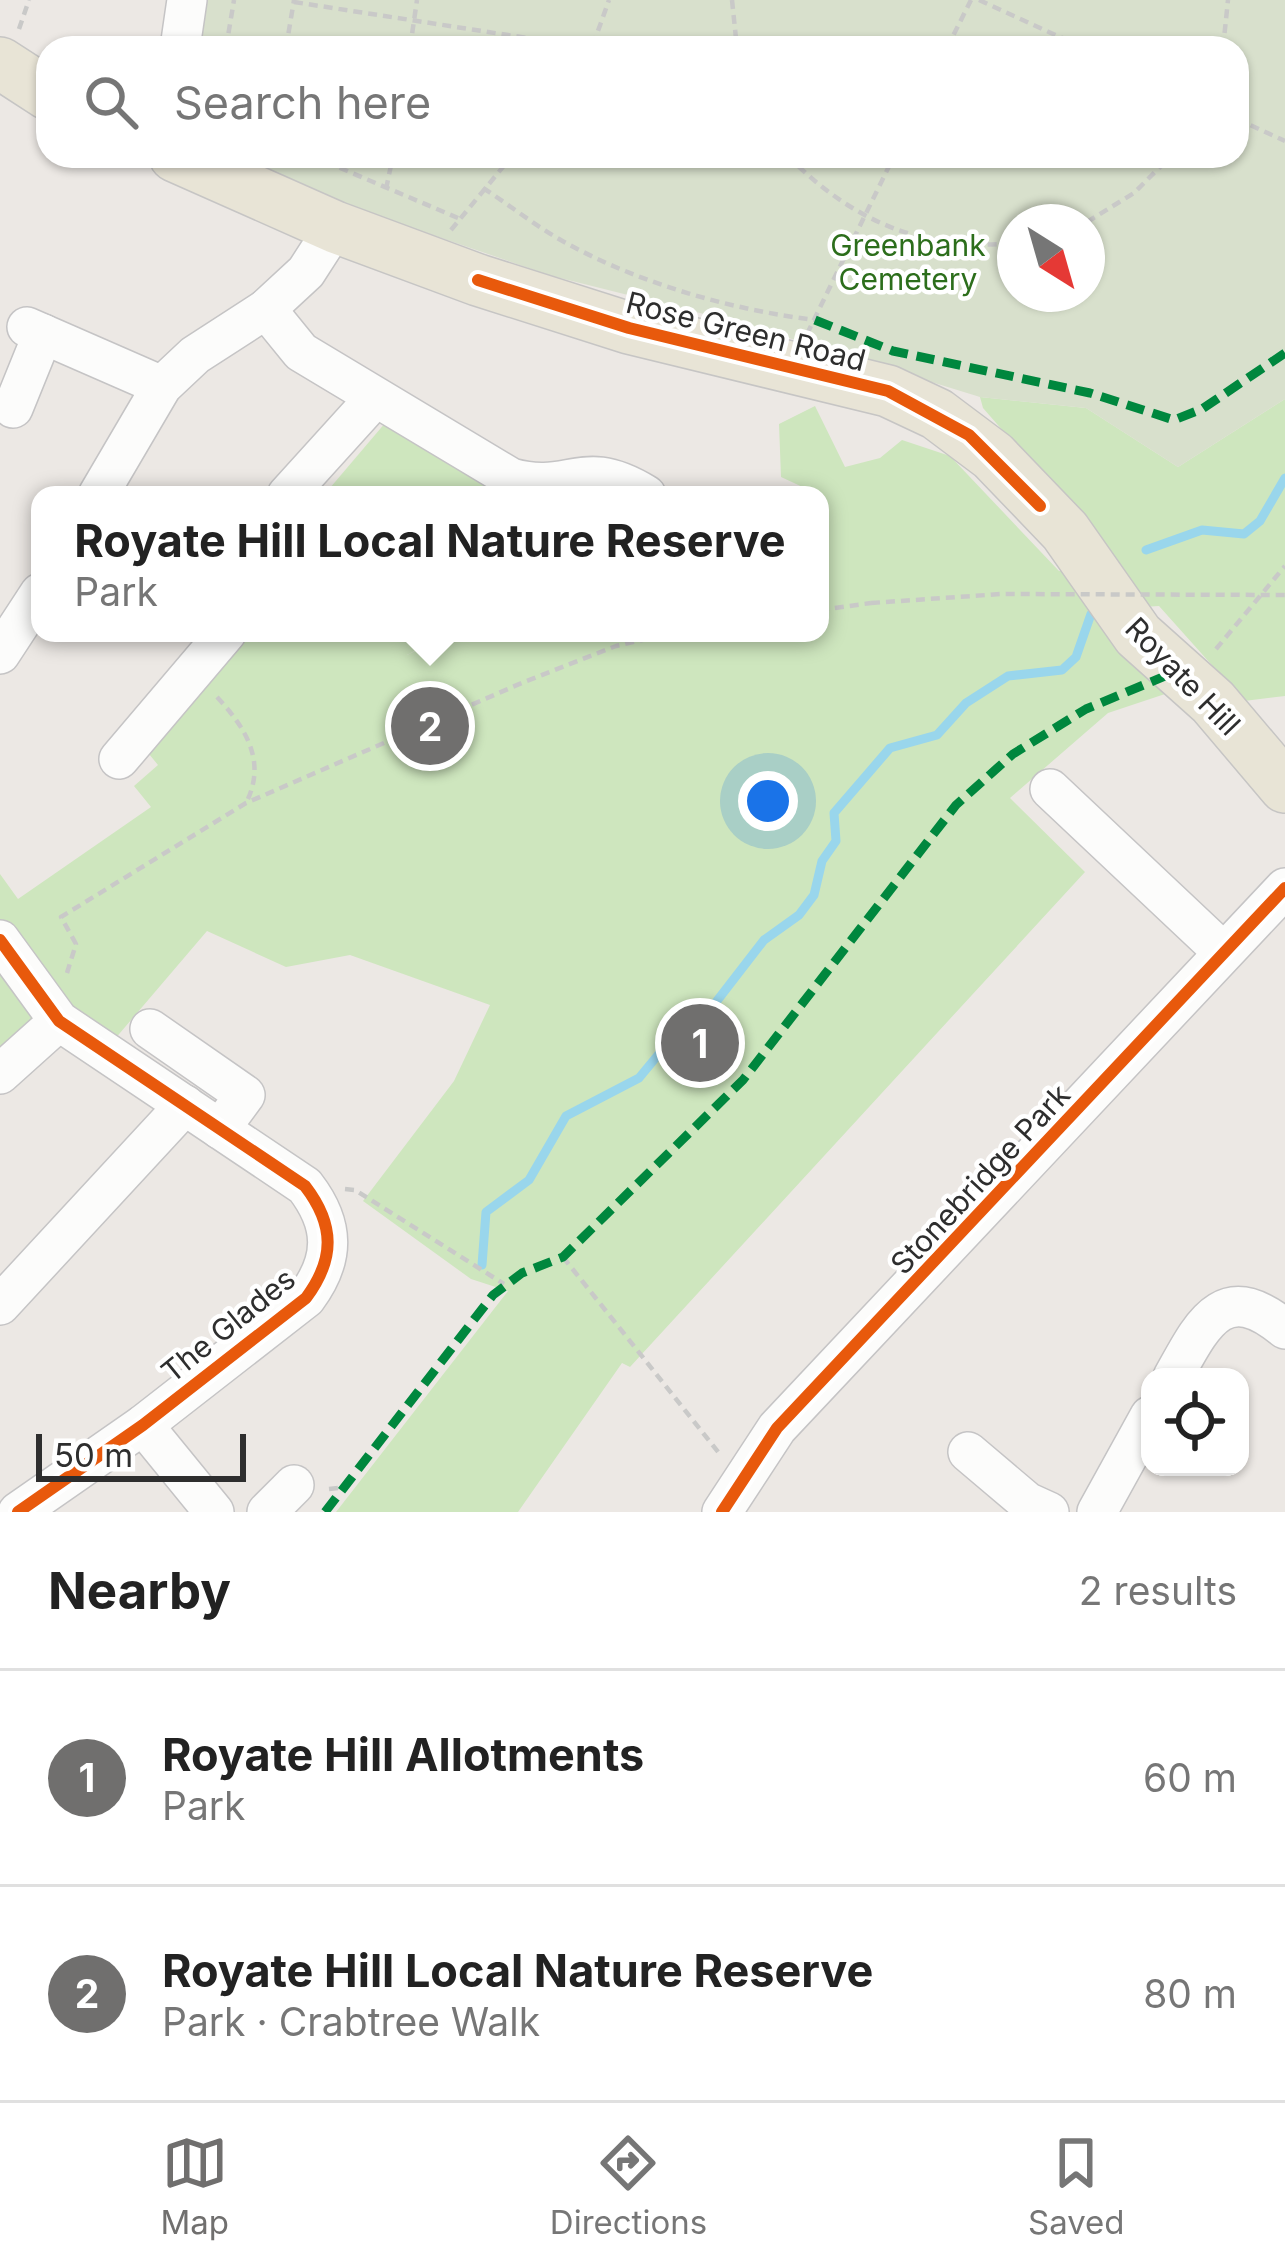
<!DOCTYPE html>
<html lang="en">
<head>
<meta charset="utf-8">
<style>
	:root { --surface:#fff; --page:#f2f2f2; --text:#222; --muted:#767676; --line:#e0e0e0; --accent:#706f6e }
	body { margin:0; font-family:Inter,sans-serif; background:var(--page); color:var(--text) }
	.controls { position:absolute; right:36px; bottom:36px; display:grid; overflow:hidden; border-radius:24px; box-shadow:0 3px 9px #0004 }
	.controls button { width:108px; height:108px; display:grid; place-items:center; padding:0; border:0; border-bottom:3px solid var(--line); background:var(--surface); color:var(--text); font:60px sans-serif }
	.compass { position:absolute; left:997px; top:204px; width:108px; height:108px; border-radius:50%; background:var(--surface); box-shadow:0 3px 9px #0004; rotate:143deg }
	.scale { position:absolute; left:36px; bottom:30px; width:210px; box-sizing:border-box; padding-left:12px; border:6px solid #2e2e2e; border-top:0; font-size:33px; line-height:42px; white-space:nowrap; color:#2e2e2e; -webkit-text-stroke:9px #fff; paint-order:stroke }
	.you { position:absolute; left:768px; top:801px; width:42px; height:42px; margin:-30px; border:9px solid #fff; border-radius:50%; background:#1a73e8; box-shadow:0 0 0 18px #1a73e833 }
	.badge { display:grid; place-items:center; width:78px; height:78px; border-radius:50%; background:var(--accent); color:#fff; font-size:39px; font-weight:700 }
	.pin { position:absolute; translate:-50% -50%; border:6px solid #fff; box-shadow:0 3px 12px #0006 }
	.popup { position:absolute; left:31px; top:486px; width:798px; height:156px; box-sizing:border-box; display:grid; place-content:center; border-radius:24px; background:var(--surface); filter:drop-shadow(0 3px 9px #0005); font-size:39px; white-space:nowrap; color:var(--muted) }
	.popup b { font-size:45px; color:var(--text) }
	.popup::after { content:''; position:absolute; left:50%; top:100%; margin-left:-24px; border:24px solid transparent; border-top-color:var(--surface) }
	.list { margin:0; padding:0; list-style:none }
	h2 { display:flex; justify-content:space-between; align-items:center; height:156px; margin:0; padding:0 48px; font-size:51px }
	h2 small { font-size:39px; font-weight:400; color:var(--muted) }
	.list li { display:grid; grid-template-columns:78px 1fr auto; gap:36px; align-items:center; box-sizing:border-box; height:216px; padding:0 48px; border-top:3px solid var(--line) }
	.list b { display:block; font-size:45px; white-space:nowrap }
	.list p { margin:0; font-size:39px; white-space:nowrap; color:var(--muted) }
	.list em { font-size:39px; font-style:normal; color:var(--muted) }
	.icon { flex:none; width:66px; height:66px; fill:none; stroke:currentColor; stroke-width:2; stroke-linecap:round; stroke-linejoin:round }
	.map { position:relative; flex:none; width:1285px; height:1512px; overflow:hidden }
	.search { position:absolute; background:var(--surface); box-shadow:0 3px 9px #0004; left:36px; right:36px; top:36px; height:132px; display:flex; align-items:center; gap:30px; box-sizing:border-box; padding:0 42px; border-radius:36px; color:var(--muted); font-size:45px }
	.sheet { height:588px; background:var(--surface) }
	nav { display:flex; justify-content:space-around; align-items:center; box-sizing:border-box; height:168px; border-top:3px solid var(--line); background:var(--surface); font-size:33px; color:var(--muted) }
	nav a { display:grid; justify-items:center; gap:6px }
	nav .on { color:var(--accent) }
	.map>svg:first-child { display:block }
	.green { fill:#cee6be }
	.cemetery { fill:#d8e0cc; fill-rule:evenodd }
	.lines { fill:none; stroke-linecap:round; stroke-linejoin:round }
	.stream { stroke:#99d6ec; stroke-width:9 }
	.minor-casing { stroke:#c5c4c5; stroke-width:42 }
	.major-casing { stroke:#c6c5c4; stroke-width:54 }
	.path { stroke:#c9c9c8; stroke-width:4.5; stroke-dasharray:9 6; stroke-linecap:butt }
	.minor { stroke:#fcfcfb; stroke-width:39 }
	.major { stroke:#e8e4d6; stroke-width:51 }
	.path-bridge { stroke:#c9c9c8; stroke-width:4.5; stroke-dasharray:9 6; stroke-linecap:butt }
	.quiet { stroke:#00873e; stroke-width:9; stroke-dasharray:18 9; stroke-linecap:butt }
	.cycleway-casing { stroke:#fff; stroke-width:20 }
	.cycleway { stroke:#e8590c; stroke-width:12 }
	.labels { text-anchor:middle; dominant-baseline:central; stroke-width:9; stroke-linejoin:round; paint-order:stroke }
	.park-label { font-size:30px; fill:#2c6e1b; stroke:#fff }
	.street-label { font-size:30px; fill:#2e2e2e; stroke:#fff }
</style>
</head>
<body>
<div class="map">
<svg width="1285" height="1512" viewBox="0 0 1285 1512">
	<rect width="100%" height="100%" fill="#ece8e4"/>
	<!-- green -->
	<g class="green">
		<path d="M980 397 1086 408 1178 467 1285 399V696L1244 701 1159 606 1095 610 1171 692 1108 713 1010 798 1085 872 630 1367 622 1363 518 1512H336L508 1291 471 1279 363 1201 454 1081 490 1005 350 955 286 967 207 931 114 1040 98 1027 0 1054V874L18 899 151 807 134 786 158 765 140 743 237 633H447L407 655 452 633H820V495L781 477 779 424 815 406 845 467 880 458 902 440 950 456 1059 571 1122 567 983 408Z"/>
		<path d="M386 422 499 495H324Z"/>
	</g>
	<!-- cemetery -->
	<path class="cemetery" d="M202 0H1285V399L1178 467 1086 408 980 397 740 323 552 276 328 199 233 156H1237V48H198ZM1015 222H1087V294H1015Z"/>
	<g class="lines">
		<!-- stream -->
		<g class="stream">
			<path d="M1146 550 1202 530 1244 534 1260 521 1285 478"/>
			<path d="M482 1265 486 1212 529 1180 566 1116 639 1078 677 1032 713 1006 764 940 799 915 814 895 822 861 836 841 834 813 890 748 937 735 966 703 1008 676 1062 670 1076 657 1091 614"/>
		</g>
		<!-- minor casing -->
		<g class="minor-casing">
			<g id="minor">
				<path d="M180 48 187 0"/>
				<path d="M266 309 301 352 511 478C572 495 581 455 646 495"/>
				<path d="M27 327 162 386"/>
				<path d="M13 408 43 334"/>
				<path d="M98 495 162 386 195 355 266 309 306 272 335 227"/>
				<path d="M287 495 374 399"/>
				<path d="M0 654 40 593"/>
				<path d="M119 759 226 633"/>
				<path d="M1050 789 1222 951"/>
				<path d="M0 940 59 1021 305 1186C335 1225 335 1259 306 1298L143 1425 18 1512"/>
				<path d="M150 1029 245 1095 220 1129"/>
				<path d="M0 1074 59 1021"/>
				<path d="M0 1305 185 1105"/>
				<path d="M1173 1377C1202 1325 1223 1277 1285 1329"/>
				<path d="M143 1425 214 1512"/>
				<path d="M968 1452 1027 1502 1049 1512"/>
				<path d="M267 1512 294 1485"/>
				<path d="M722 1512 777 1428 1285 888"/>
				<path d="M1097 1512 1150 1416"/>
			</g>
		</g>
		<!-- major casing -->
		<g class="major-casing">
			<g id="major">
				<path d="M0 63 48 94"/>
				<path d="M175 156 335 227 478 280 629 328 888 391 937 414 993 456 1065 531 1138 635 1213 702 1285 787"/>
			</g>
		</g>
		<!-- path -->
		<g class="path">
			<path d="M732 0 737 48"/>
			<path d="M979 0 1084 48"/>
			<path d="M294 2 592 48"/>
			<path d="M19 29 29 0"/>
			<path d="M593 45 609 0"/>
			<path d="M226 48 234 0"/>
			<path d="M286 48 294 0"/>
			<path d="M410 48 417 0"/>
			<path d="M947 48 971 0"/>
			<path d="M1223 48 1228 0"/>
			<path d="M1237 119 1285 141"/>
			<path d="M312 156 458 218"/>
			<path d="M788 156C852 221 923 252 1015 243"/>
			<path d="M483 188C511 206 538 228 568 244 641 284 733 310 815 320"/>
			<path d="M386 189 393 156"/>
			<path d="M1087 222 1134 193 1171 156"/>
			<path d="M451 230 512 156"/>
			<path d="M807 334 894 156"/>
			<path d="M820 610 871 603"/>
			<path d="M258 640 287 633"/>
			<path d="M1216 649 1285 566"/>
			<path d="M217 697C246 728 267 762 246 803"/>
			<path d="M67 973 76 944 61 917 246 803 524 682 616 646 673 633"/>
			<path d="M345 1189 355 1190 504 1284"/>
			<path d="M563 1257 719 1453"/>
			<path d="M329 1489 347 1487"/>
		</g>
		<!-- minor -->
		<use href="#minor" class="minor"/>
		<!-- major -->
		<use href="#major" class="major"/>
		<!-- path-bridge -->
		<path class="path-bridge" d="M871 603 1001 594 1285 595"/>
		<!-- quiet -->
		<g class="quiet">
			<path d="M815 320 893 351 1090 393 1174 420 1202 409 1285 353"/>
			<path d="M325 1512 493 1295 522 1273 563 1257 743 1080 956 805 1013 754 1086 709 1177 671"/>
		</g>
		<!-- cycleway casing -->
		<g class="cycleway-casing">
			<g id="cycleway">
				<path d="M478 280 629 328 888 391 969 435 1040 506"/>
				<path d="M0 940 59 1021 305 1186C335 1225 335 1259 306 1298L143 1425 18 1512"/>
				<path d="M722 1512 777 1428 1285 888"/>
			</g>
		</g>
		<!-- cycleway -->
		<use href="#cycleway" class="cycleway"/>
	</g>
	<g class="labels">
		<!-- park labels -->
		<g class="park-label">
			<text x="908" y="245">Greenbank<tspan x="908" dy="34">Cemetery</tspan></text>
		</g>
		<!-- street labels -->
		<g class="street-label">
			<text transform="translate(746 331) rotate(14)">Rose Green Road</text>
			<text transform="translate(1183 676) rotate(46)">Royate Hill</text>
			<text transform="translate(980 1179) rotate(-47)">Stonebridge Park</text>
			<text transform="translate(228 1325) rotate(-39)">The Glades</text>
		</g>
	</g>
</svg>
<div class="controls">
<button><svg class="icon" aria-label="locate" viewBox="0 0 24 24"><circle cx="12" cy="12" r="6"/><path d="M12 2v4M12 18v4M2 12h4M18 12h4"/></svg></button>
</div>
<svg class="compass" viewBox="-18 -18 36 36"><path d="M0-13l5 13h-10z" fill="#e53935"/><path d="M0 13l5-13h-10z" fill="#767676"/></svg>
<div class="scale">50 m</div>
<div class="you"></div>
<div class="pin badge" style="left:700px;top:1043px">1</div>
<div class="pin badge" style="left:430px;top:726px">2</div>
<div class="popup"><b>Royate Hill Local Nature Reserve</b>Park</div>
<div class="search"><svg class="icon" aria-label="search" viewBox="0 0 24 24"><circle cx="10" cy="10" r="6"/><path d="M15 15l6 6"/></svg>Search here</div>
</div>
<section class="sheet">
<h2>Nearby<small>2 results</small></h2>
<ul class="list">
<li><span class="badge">1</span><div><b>Royate Hill Allotments</b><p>Park</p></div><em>60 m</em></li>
<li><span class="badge">2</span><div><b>Royate Hill Local Nature Reserve</b><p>Park · Crabtree Walk</p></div><em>80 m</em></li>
</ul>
</section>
<nav>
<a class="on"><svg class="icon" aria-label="map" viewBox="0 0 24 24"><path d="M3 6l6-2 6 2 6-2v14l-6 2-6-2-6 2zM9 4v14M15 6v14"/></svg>Map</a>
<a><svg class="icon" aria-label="directions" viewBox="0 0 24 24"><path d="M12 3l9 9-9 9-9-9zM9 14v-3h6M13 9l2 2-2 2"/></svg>Directions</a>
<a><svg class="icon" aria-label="saved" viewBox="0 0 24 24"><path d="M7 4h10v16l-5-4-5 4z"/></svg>Saved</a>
</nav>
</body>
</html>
